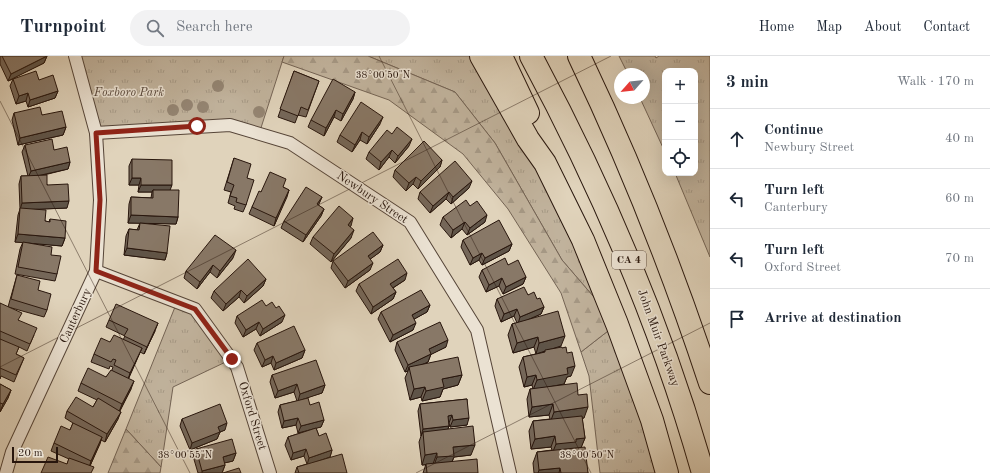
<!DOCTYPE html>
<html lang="en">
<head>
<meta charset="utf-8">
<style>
	:root { --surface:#fff; --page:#f2f2f3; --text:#1f2937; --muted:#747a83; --line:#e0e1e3 }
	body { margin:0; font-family:"Old Standard TT",serif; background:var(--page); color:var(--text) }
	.controls { position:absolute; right:12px; top:12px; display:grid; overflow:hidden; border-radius:8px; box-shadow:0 4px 16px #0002 }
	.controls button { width:36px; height:36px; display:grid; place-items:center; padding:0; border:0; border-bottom:1px solid var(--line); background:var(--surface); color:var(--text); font:20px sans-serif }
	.compass { position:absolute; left:614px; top:12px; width:36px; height:36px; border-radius:50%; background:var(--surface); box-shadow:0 4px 16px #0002; rotate:243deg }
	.scale { position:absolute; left:12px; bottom:10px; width:46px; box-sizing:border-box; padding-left:4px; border:2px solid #28160d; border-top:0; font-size:11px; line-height:14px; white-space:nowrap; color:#28160d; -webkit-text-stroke:3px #ebe2d3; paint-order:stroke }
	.stop { position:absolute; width:12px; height:12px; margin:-9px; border:3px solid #8f2418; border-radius:50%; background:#fff }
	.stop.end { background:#8f2418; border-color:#fff; box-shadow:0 1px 4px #0008 }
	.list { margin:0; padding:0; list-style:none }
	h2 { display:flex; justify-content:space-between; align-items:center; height:52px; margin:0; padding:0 16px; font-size:17px }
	h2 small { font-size:13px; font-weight:400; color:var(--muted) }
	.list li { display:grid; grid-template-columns:26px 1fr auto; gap:12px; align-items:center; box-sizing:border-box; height:60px; padding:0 16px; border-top:1px solid var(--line) }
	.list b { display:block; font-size:15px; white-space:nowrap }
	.list p { margin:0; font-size:13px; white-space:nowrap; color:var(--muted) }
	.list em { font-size:13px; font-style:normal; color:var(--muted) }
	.icon { flex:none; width:22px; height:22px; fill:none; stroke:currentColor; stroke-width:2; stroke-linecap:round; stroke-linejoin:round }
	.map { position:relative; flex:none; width:710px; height:417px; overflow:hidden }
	header { display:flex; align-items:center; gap:24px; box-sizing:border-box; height:56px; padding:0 20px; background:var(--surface); border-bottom:1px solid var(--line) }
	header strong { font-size:19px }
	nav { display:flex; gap:22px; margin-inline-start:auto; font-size:14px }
	.search { width:280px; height:36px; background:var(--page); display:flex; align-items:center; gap:10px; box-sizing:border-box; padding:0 14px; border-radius:22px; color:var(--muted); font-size:15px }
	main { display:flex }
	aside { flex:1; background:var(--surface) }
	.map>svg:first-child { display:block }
	.grass { fill:url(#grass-tufts); stroke:#746455 }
	.forest { fill:url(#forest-firs); stroke:#746455 }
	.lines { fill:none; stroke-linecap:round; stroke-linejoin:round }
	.minor-casing { stroke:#564538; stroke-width:14 }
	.motorway-casing { stroke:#28160d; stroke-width:24 }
	.minor { stroke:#ebe2d3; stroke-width:12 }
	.motorway { stroke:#e0d3bb; stroke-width:22 }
	.tree { fill:#948573 }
	.wall { fill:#756759; stroke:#28160d }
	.shaded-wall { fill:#5f5448; stroke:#28160d }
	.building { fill:#887867; stroke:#28160d }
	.route { stroke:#8f2418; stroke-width:5 }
	.ticks { fill:none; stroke:#28160d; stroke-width:1; stroke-opacity:0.45 }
	.labels { text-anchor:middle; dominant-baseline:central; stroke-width:3; stroke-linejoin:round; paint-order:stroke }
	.shield { fill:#ebe2d3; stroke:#625348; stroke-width:1 }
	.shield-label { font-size:11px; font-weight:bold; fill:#28160d }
	.park-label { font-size:12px; font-style:italic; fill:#564538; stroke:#ebe2d3 }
	.street-label { font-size:12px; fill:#28160d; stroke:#ebe2d3 }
	.ticks-label { font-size:10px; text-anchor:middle; fill:#28160d; stroke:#ebe2d3; stroke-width:3; stroke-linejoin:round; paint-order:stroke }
</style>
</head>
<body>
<header>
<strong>Turnpoint</strong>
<div class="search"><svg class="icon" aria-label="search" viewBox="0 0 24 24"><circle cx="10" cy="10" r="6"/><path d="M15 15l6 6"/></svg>Search here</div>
<nav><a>Home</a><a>Map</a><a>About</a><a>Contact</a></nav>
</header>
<main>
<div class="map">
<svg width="710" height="417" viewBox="0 0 710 417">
	<defs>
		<pattern id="grass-tufts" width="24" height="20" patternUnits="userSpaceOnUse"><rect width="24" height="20" fill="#c1b39d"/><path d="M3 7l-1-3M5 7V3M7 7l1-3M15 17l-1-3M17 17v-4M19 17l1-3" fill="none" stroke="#a69986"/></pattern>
		<pattern id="forest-firs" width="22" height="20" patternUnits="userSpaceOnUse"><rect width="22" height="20" fill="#c1b39d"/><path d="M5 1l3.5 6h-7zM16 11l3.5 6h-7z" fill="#a69986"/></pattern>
	</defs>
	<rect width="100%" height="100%" fill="#e0d3bb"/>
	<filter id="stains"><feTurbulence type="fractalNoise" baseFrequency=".005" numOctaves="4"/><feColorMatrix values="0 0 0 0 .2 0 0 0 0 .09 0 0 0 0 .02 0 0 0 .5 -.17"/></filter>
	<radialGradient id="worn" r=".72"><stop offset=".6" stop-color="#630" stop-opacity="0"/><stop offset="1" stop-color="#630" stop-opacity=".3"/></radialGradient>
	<!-- grass -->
	<g class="grass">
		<path d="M75 0H284L259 78 230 69 96 77Z"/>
		<path d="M368 0H481L528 83 545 107 583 184 617 268 652 364 667 417H600L589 320 581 296 617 268 562 204 495 87 455 36Z"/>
		<path d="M619 0H655L656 2 659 0H710V201L675 117H695V15H665V96L640 42H644V18H628Z"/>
		<path d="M177 246 195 253 232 303 173 331 161 411 126 373Z"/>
	</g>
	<!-- forest -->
	<g class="forest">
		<path d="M284 0H368L455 36 495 87 562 204 617 268 581 296 561 237 508 153 463 98 389 44 282 6Z"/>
		<path d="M126 373 161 411 160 417H108Z"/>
	</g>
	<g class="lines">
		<!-- minor casing -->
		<g class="minor-casing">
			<g id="minor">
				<path d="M96 77 230 69 290 87 410 166 477 274 510 417"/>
				<path d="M96 215 195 253 237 311 270 417"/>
				<path d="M6 417 12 396 96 215 100 144 96 77 75 0"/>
			</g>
		</g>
		<!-- motorway casing -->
		<g class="motorway-casing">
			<g id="motorway">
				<path d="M481 0 528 83 545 107 583 184 617 268 652 364 667 417"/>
				<path d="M501 0 528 57"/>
				<path d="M531 0C602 132 662 272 703 417"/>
				<path d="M579 0C630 106 673 215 710 327"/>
			</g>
		</g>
		<!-- minor -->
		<use href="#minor" class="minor"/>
		<!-- motorway -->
		<use href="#motorway" class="motorway"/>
	</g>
	<!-- trees -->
	<g class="tree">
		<circle cx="218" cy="30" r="6"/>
		<circle cx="187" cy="49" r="6"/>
		<circle cx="203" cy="51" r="6"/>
		<circle cx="173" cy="54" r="6"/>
		<circle cx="259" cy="56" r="6"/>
	</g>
	<!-- wall -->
	<g class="wall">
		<path d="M0 0H47L44 7 13 22 39 24 58 35 55 42 28 51 26 45 16 48 10 30 13 23 8 25 0 8Z"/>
		<path d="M294 15 319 25 306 61 298 59 295 67 278 61Z"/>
		<path d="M355 36 353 43 341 65 334 61 324 80 308 71 311 64Z"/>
		<path d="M14 57 42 59 66 71 63 79 18 89 12 64Z"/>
		<path d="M380 68 367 88 360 84 352 96 337 86 340 79Z"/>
		<path d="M392 78 409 90 395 107 389 101 379 114 366 103 369 96Z"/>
		<path d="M25 89 54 94 70 106 68 113 40 120 67 152 40 153 45 165 49 166 50 163 65 182 62 190 28 187 51 199 57 218 55 225 15 218 20 193 23 186H15L18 159 20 153 19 128 21 120H28L22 96Z"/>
		<path d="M234 102 247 122 246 149 243 156 234 153 235 150 228 147 231 136 224 134Z"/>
		<path d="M132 103 170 134 178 161 176 168 142 167 167 197 165 204 124 199 126 180 129 173 137 174 140 167H128L129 148 131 141 151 142 152 136H138L139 129H129V110Z"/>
		<path d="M442 104 440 111 418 133 413 128 406 135 393 121 395 114Z"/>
		<path d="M283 131 289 134 274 170 249 158 252 151 261 136Z"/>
		<path d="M469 132 451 148 446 143 430 157 418 143 420 136Z"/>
		<path d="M322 141 318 149 324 153 321 160 303 186 281 172 284 165Z"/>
		<path d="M470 150 485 166 467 179 462 173 451 182 440 169 443 161Z"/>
		<path d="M351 170 350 171 351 182 331 206 310 188 313 181Z"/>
		<path d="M463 184 512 188 509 195 482 209 479 204 470 209 461 191Z"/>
		<path d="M383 189 380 196 370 203V214L345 232 331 212 333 205Z"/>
		<path d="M233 202 217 222 210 216 197 233 184 222 186 215Z"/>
		<path d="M508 209 526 221 523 228 503 238 499 230 486 236 479 221 482 214Z"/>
		<path d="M17 219 38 234 47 254 44 261 8 251Z"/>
		<path d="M266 223 263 230 244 247 239 241 223 255 211 242 214 235Z"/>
		<path d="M405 224 393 232 396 236 393 243 371 258 356 235 359 228Z"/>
		<path d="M528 239 537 243 544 251 541 258 530 263 561 290 555 292 571 320 567 321 564 328 555 330 578 339 584 362H582L585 382 581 391 588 417H534L533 407 537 396 552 394 551 391 531 393 529 375 533 365 550 363 549 359 529 361 527 343 530 333H533L532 329 524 331 519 311 523 301 544 296V295L536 298 534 291 513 297 508 279 512 268 517 267 514 260 501 266 495 250 497 243Z"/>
		<path d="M0 247 34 279 27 295 19 291 16 298 24 302 14 326 1 320 0 323Z"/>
		<path d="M430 249 427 256 414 263 413 274 390 286 378 263 381 256Z"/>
		<path d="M266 250 282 266 260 280 256 273 243 281 235 267 237 260Z"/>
		<path d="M109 264 155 275 144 298 140 296 128 323 131 333 120 355 118 363 105 386 101 384 90 410 67 408 69 403 51 395 54 387 70 374 73 367 65 362 67 355 93 351 97 344 78 335 81 327 106 321 112 314 113 311 110 310 109 313 91 306 94 298 110 286 123 284 125 280 106 271Z"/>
		<path d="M397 286 446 291 431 298 428 306 422 309 462 319 458 329 443 333 440 341 422 345 421 341 410 344 405 322 408 315 405 316 395 294Z"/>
		<path d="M257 287 305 294 302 302 274 314 271 307 262 311 254 294Z"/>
		<path d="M272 319 325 329 322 337 305 342 310 349 324 364 321 371 316 372 319 380 332 394 330 401 315 406 347 417H295L297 411 307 408 304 400 291 404 285 389 288 381 307 375 298 377 296 369 282 372 278 356 280 349 297 345 294 336 275 342 270 326Z"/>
		<path d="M0 328 11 334 8 342 0 356Z"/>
		<path d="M467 343V369L450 371 449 367H448L449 370 448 373 471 399 454 401 452 406 478 417H423L426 408H433L422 409 419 386 421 380 418 355 420 348Z"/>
		<path d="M182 363 225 374 220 376 217 383 190 394 180 370Z"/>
		<path d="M196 393 236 397 233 405 224 407 225 409 222 417H198L193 400Z"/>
	</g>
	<!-- shaded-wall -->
	<g class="shaded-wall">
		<path d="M47 0 44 7 8 25 11 18Z"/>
		<path d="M58 35 55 42 28 51 30 44Z"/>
		<path d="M355 36 353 43 341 65 343 58Z"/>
		<path d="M28 37 26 45 16 48 19 40Z"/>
		<path d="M336 54 334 61 324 80 326 72Z"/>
		<path d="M383 61 380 68 367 88 369 81Z"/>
		<path d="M66 71 63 79 18 89 20 82Z"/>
		<path d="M362 76 360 84 352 96 355 89Z"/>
		<path d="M412 83 409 90 395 107 398 100Z"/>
		<path d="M392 94 389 101 379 114 381 106Z"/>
		<path d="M442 104 440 111 418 133 421 125Z"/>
		<path d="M70 106 68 113 28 122 31 115Z"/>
		<path d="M416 121 413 128 406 135 409 127Z"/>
		<path d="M132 122H141L139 129H129Z"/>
		<path d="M472 125 469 132 451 148 453 141Z"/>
		<path d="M141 129H172L169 137 153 134 152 136H138Z"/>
		<path d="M289 134 287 141 274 170 276 162Z"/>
		<path d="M449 136 446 143 430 157 433 150Z"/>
		<path d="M322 141 319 148 314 155 317 148Z"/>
		<path d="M69 145 67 152 20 154 22 147Z"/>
		<path d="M324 153 321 160 303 186 306 179Z"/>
		<path d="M131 159 178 161 176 168 128 167Z"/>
		<path d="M487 159 485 166 467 179 470 172Z"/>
		<path d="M353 162 351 170 345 176 348 169Z"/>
		<path d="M465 166 462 173 451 182 453 174Z"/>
		<path d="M354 174 351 182 331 206 334 198Z"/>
		<path d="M18 178 65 182 62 190 15 186Z"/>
		<path d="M512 188 509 195 482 209 485 202Z"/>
		<path d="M383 189 380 196 365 207 368 200Z"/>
		<path d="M127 192 167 197 165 204 124 199Z"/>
		<path d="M236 194 233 202 217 222 220 215Z"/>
		<path d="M482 197 479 204 470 209 473 202Z"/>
		<path d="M373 207 370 214 345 232 348 225Z"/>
		<path d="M213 209 210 216 197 233 200 226Z"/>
		<path d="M407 217 405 224 388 235 390 228Z"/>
		<path d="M526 221 523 228 503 238 506 231Z"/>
		<path d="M502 222 499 230 486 236 489 229Z"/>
		<path d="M266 223 263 230 244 247 247 240Z"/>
		<path d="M241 234 239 241 223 255 226 248Z"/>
		<path d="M396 236 393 243 371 258 373 251Z"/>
		<path d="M430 249 427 256 409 266 412 259Z"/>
		<path d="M544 251 541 258 518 268 520 261Z"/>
		<path d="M517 253 514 260 501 266 504 258Z"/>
		<path d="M285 259 282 266 260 280 263 273Z"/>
		<path d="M259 266 256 273 243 281 246 274Z"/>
		<path d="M158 267 155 275 144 298 147 291Z"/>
		<path d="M416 267 413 274 390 286 393 279Z"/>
		<path d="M565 280 561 290 536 298 539 287Z"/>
		<path d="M538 281 534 291 513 297 517 287Z"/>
		<path d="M448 284 446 291 426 301 429 293Z"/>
		<path d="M142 292 139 299 128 324 130 317Z"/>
		<path d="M305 294 302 302 274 314 276 307Z"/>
		<path d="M431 298 428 306 410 314 409 311 408 315 405 316 408 309Z"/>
		<path d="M273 300 271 307 262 311 265 304Z"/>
		<path d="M575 310 571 320 567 321 564 328 533 334 537 324 567 312Z"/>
		<path d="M462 319 458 329 443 333 440 341 422 345 426 335 442 323Z"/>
		<path d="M536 319 532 329 524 331 527 321Z"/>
		<path d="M134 325 131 333 119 356 122 348Z"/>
		<path d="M297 328 294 336 275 342 278 335Z"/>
		<path d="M325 329 322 337 298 345 300 338Z"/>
		<path d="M425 331 421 341 410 344 414 333Z"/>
		<path d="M11 334 8 342 0 356 3 348Z"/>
		<path d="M553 348 549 359 529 361 532 351Z"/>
		<path d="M588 351 584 362 550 367 554 356Z"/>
		<path d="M121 356 118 363 105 386 107 378Z"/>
		<path d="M452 359 449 367H445L448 360Z"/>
		<path d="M298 362 296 369 282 372 284 365Z"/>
		<path d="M469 362 467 369 450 371 453 364Z"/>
		<path d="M324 364 321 371 298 377 301 370Z"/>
		<path d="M227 367 225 374 220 376 217 383 190 394 192 387 218 371Z"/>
		<path d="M449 370 446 378 423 376 421 380 423 373Z"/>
		<path d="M555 380 551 391 531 393 535 383Z"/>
		<path d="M102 381 100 388 89 412 91 405Z"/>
		<path d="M585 382 581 392 552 398 556 388 576 383Z"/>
		<path d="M475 389 471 399 454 401 450 410 433 412 437 401 453 391Z"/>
		<path d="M306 393 304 400 291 404 293 397Z"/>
		<path d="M332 394 330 401 307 409 309 402Z"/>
		<path d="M236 397 233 405 220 408 223 401Z"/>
		<path d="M437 397 433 408 422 409 425 399Z"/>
		<path d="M225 409 222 417H202V415Z"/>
		<path d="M560 412 559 417H538L539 414Z"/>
	</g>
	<!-- building -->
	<g class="building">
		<path d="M2 0H47L11 18Z"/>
		<path d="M36 15 39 24 53 19 58 35 30 44 28 37 19 40 13 23Z"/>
		<path d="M294 15 319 25 308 54 301 51 298 60 280 53Z"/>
		<path d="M333 23 355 36 343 58 336 54 326 72 311 64Z"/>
		<path d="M361 46 383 61 369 81 362 76 355 89 340 79Z"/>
		<path d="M40 51 42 59 62 55 66 71 20 82 14 57Z"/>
		<path d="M397 71 412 83 398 100 392 94 381 106 369 96 387 74 392 78Z"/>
		<path d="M52 83 54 94 67 91 70 106 31 115 25 89Z"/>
		<path d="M424 85 442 104 421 125 416 121 409 127 395 114Z"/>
		<path d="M234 102 251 108 247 122 254 124 246 149 236 146 237 142 230 140 234 129 227 126Z"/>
		<path d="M132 103 172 104V129H141V122H132Z"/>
		<path d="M455 105 472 125 453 141 449 136 433 150 420 136Z"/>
		<path d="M270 116 286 123 283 131 289 134 276 162 252 151 259 135 261 136Z"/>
		<path d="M47 119V129L68 128 69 145 22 147 21 120Z"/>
		<path d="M306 131 322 141 317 148 324 153 306 179 284 165Z"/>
		<path d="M153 134H179L178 161 131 159V141L153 142Z"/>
		<path d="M466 144 470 150 477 145 487 159 470 172 465 166 453 174 443 161Z"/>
		<path d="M339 150 353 162 348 169 354 174 334 198 313 181Z"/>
		<path d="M20 152 46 154 45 165 50 166V163L66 165 65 182 18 178Z"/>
		<path d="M499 164 512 188 485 202 482 197 473 202 463 184Z"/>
		<path d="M140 167 170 170 167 197 127 192 129 173 139 174Z"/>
		<path d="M373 176 383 189 368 200 373 207 348 225 333 205Z"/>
		<path d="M215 179 236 194 220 215 213 209 200 226 186 215Z"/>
		<path d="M23 186 52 191 51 199 61 200 57 218 18 211Z"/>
		<path d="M505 202 508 209 518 204 526 221 506 231 502 222 489 229 482 214Z"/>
		<path d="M248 203 266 223 247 240 241 234 226 248 214 235Z"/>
		<path d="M398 203 407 217 390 228 396 236 373 251 359 228Z"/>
		<path d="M17 219 40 225 38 234 51 238 47 254 11 243Z"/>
		<path d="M524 231 528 239 534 236 537 243 540 242 544 251 520 261 517 253 504 258 497 243Z"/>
		<path d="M421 234 430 249 412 259 416 267 393 279 381 256Z"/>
		<path d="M262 244 266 250 272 246 276 252 279 250 285 259 263 273 259 266 246 274 237 260Z"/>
		<path d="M0 247 22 257 18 264 37 272 30 288 0 275Z"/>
		<path d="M116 248 158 267 147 291 124 280 128 273 109 264Z"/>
		<path d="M558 255 565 280 539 287 538 281 517 287 512 268Z"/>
		<path d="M440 266 448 284 429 293 431 298 408 309 397 286Z"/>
		<path d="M294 270 305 294 276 307 273 300 265 304 257 287Z"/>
		<path d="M114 279 142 292 130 317 114 309 116 304 113 303 111 306 94 298 101 282 110 286Z"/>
		<path d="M0 283 19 291 16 298 24 302 16 319 0 312Z"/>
		<path d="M562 291V292L566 291 567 297 572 296 575 310 567 312 568 318 537 324 536 319 527 321 523 301 545 296V294Z"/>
		<path d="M458 301 462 319 442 323 444 331 426 335 425 331 414 333 409 311Z"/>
		<path d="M316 304 325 329 300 338 297 328 278 335 272 319Z"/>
		<path d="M88 312 106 321 111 314 134 325 122 348 81 327Z"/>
		<path d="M577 327 578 339 587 338 588 351 554 356 553 348 532 351 530 333Z"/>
		<path d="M0 328 11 334 3 348 0 347Z"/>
		<path d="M76 341 93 351 98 342 121 356 107 378 67 355Z"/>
		<path d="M308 342 310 349 319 346 324 364 301 370 298 362 284 365 280 349Z"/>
		<path d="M467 343 469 362 453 364 452 359 448 360 449 370 423 373 420 348Z"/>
		<path d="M220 348 227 367 218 371 220 376 192 387 182 363Z"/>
		<path d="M582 360 585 382 576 383V386L556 388 555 380 535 383 533 365Z"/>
		<path d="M73 367 102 381 91 405 54 387 61 370 70 374Z"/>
		<path d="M473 370 475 389 453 391 454 400 437 401V397L425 399 423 376Z"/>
		<path d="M316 372 319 380 326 377 332 394 309 402 306 393 293 397 288 381Z"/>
		<path d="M232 383 236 397 223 401 225 409 202 415 196 393Z"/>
		<path d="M585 391 588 417H561L560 412 539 414 537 396Z"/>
		<path d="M342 398 347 417H299L297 411Z"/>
		<path d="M48 401 67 408 69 402 94 411 91 417H41Z"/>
		<path d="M477 403 478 417H427L426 408Z"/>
		<path d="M239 412 241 417H223Z"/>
	</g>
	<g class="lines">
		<!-- route -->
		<path class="route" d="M197 70 96 77 100 144 96 215 195 253 232 303"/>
	</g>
	<!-- ticks -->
	<path class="ticks" d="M379 0 591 417M0 45 190 417M0 311 611 0M416 417 710 267"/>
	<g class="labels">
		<!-- shield labels -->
		<rect class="shield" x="612" y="195" width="34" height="18" rx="3"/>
		<g class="shield-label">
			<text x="629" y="204">CA 4</text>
		</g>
		<!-- park labels -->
		<g class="park-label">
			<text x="129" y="37">Foxboro Park</text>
		</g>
		<!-- street labels -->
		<g class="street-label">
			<text transform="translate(372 142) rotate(34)">Newbury Street</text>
			<text transform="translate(76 260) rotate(-65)">Canterbury</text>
			<text transform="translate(658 282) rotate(70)">John Muir Parkway</text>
			<text transform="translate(252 360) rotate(73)">Oxford Street</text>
		</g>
	</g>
	<g class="ticks-label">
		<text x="383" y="22">38°00'50"N</text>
		<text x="185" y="402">38°00'55"N</text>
		<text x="587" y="402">38°00'50"N</text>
	</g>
	<rect width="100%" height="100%" filter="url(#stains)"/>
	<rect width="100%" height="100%" fill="url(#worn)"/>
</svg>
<div class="controls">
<button>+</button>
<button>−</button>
<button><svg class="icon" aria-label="locate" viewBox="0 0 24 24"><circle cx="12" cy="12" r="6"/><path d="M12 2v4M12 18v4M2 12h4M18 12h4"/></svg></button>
</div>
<svg class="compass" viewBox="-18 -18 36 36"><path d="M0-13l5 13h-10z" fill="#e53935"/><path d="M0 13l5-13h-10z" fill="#747a83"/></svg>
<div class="scale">20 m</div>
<div class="stop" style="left:197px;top:70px"></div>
<div class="stop end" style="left:232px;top:303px"></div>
</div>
<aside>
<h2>3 min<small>Walk · 170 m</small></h2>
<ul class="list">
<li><svg class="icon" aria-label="ahead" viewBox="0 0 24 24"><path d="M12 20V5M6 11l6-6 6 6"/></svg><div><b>Continue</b><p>Newbury Street</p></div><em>40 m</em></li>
<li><svg class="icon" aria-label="left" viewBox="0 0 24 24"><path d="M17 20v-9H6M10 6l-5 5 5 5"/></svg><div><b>Turn left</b><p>Canterbury</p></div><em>60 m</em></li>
<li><svg class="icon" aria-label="left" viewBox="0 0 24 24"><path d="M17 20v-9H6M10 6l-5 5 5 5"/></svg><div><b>Turn left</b><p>Oxford Street</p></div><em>70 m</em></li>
<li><svg class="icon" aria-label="arrive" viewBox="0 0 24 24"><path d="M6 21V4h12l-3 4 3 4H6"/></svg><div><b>Arrive at destination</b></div></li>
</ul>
</aside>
</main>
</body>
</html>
